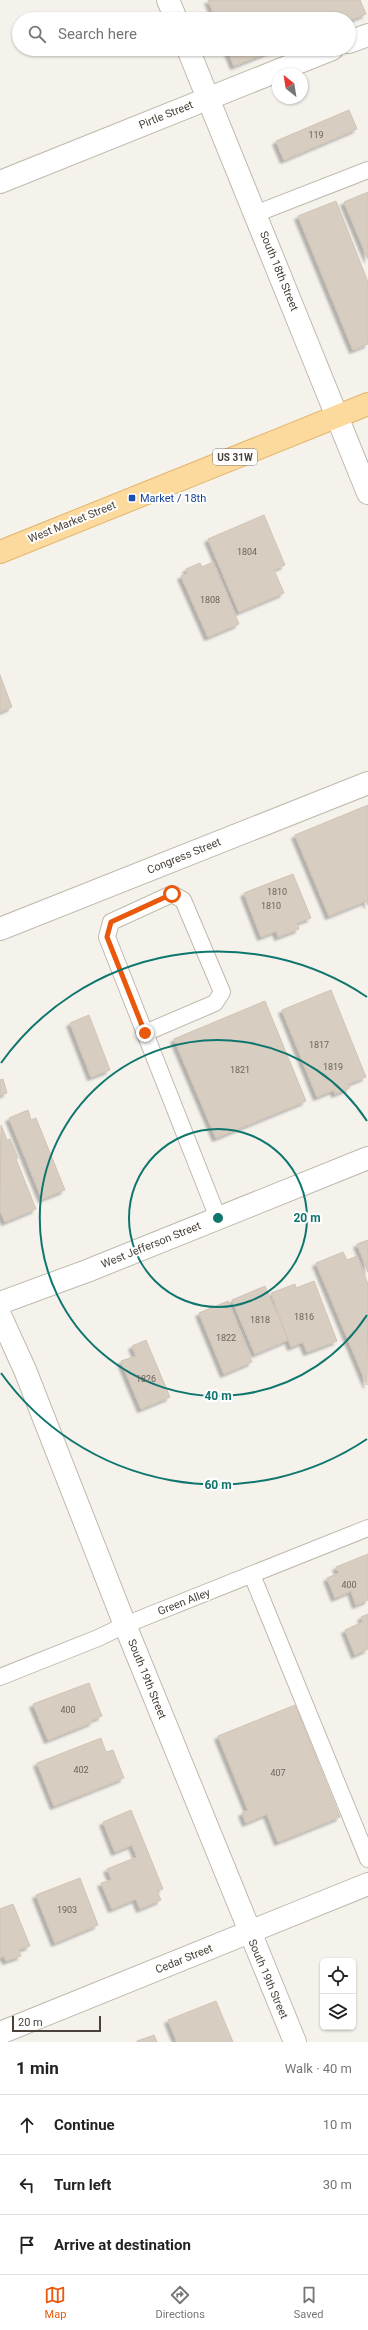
<!DOCTYPE html>
<html lang="en">
<head>
<meta charset="utf-8">
<style>
	:root { --surface:#fff; --page:#f2f2f2; --text:#222; --muted:#767676; --line:#e0e0e0; --accent:#ea580c }
	body { margin:0; font-family:Roboto,sans-serif; background:var(--page); color:var(--text) }
	.controls { position:absolute; right:12px; bottom:12px; display:grid; overflow:hidden; border-radius:6px; box-shadow:0 1px 3px #0004 }
	.controls button { width:36px; height:36px; display:grid; place-items:center; padding:0; border:0; border-bottom:1px solid var(--line); background:var(--surface); color:var(--text); font:20px sans-serif }
	.compass { position:absolute; left:272px; top:68px; width:36px; height:36px; border-radius:50%; background:var(--surface); box-shadow:0 1px 3px #0004; rotate:330deg }
	.scale { position:absolute; left:12px; bottom:10px; width:89px; box-sizing:border-box; padding-left:4px; border:2px solid #4a4239; border-top:0; font-size:11px; line-height:14px; white-space:nowrap; color:#4a4239; -webkit-text-stroke:3px #fff; paint-order:stroke }
	.stop { position:absolute; width:12px; height:12px; margin:-9px; border:3px solid #ea580c; border-radius:50%; background:#fff }
	.stop.end { background:#ea580c; border-color:#fff; box-shadow:0 1px 4px #0008 }
	.list { margin:0; padding:0; list-style:none }
	h2 { display:flex; justify-content:space-between; align-items:center; height:52px; margin:0; padding:0 16px; font-size:17px }
	h2 small { font-size:13px; font-weight:400; color:var(--muted) }
	.list li { display:grid; grid-template-columns:26px 1fr auto; gap:12px; align-items:center; box-sizing:border-box; height:60px; padding:0 16px; border-top:1px solid var(--line) }
	.list b { display:block; font-size:15px; white-space:nowrap }
	.list em { font-size:13px; font-style:normal; color:var(--muted) }
	.icon { flex:none; width:22px; height:22px; fill:none; stroke:currentColor; stroke-width:2; stroke-linecap:round; stroke-linejoin:round }
	.map { position:relative; flex:none; width:368px; height:2042px; overflow:hidden }
	.search { position:absolute; background:var(--surface); box-shadow:0 1px 3px #0004; left:12px; right:12px; top:12px; height:44px; display:flex; align-items:center; gap:10px; box-sizing:border-box; padding:0 14px; border-radius:22px; color:var(--muted); font-size:15px }
	.sheet { height:232px; background:var(--surface) }
	nav { display:flex; justify-content:space-around; align-items:center; box-sizing:border-box; height:56px; border-top:1px solid var(--line); background:var(--surface); font-size:11px; color:var(--muted) }
	nav a { display:grid; justify-items:center; gap:2px }
	nav .on { color:var(--accent) }
	.map>svg:first-child { display:block }
	.building { fill:#d7cdc1; stroke:#d2c4b4; filter:url(#shadow) }
	.lines { fill:none; stroke-linecap:round; stroke-linejoin:round }
	.service-casing { stroke:#c1b9ae; stroke-width:18 }
	.minor-casing { stroke:#c1b9ae; stroke-width:24 }
	.tertiary-casing { stroke:#c1b9ae; stroke-width:24 }
	.primary-casing { stroke:#e2b66d; stroke-width:24 }
	.service { stroke:#fff; stroke-width:16 }
	.minor { stroke:#fff; stroke-width:22 }
	.tertiary { stroke:#fff; stroke-width:22 }
	.primary { stroke:#fcda9e; stroke-width:22 }
	.route { stroke:#ea580c; stroke-width:5 }
	.ring { fill:none; stroke:#0f766e; stroke-width:2 }
	.transit-dot { fill:#1a4fb4; stroke:#fff; stroke-width:1.5 }
	.labels { text-anchor:middle; dominant-baseline:central; stroke-width:4; stroke-linejoin:round; paint-order:stroke }
	.number-label { font-size:9px; fill:#6d655b }
	.shield { fill:#fff; stroke:#807b74; stroke-width:1 }
	.shield-label { font-size:10px; font-weight:bold; fill:#4a4239 }
	.street-label { font-size:11px; fill:#4a4239; stroke:#fff }
	.transit-label { font-size:11px; fill:#164399; stroke:#fff; text-anchor:start }
	.centre { fill:#0f766e; stroke:#fff; stroke-width:2 }
	.ring-label { font-size:12px; text-anchor:middle; font-weight:bold; fill:#0f766e; stroke:#fff; stroke-width:4; stroke-linejoin:round; paint-order:stroke }
</style>
</head>
<body>
<div class="map">
<svg width="368" height="2042" viewBox="0 0 368 2042">
	<defs>
		<filter id="shadow"><feDropShadow dx="-3.5" dy="3.5" stdDeviation="1" flood-color="#0004"/></filter>
	</defs>
	<rect width="100%" height="100%" fill="#f5f2ec"/>
	<!-- building -->
	<g class="building">
		<path d="M208 0H360L366 14 349 21 216 19Z"/>
		<path d="M227 49H277L234 66Z"/>
		<path d="M349 110 357 129 284 160 276 141Z"/>
		<path d="M368 192V259L344 202Z"/>
		<path d="M336 201 368 282V344L353 350 298 216Z"/>
		<path d="M264 515 285 565 274 570 284 593 239 612 208 539Z"/>
		<path d="M213 562 239 624 208 637 181 576 188 573 186 569 200 563 202 567Z"/>
		<path d="M0 675 12 707 0 712Z"/>
		<path d="M368 805V905L366 901 329 916 295 835Z"/>
		<path d="M293 874 311 918 297 923 299 929 278 937 276 931 261 937 244 893Z"/>
		<path d="M331 990 366 1077 348 1084 350 1088 335 1094 334 1090 317 1097 282 1010Z"/>
		<path d="M265 1001 306 1101 216 1138 174 1039Z"/>
		<path d="M89 1015 110 1070 91 1077 70 1023Z"/>
		<path d="M3 1079 7 1093 0 1095V1080Z"/>
		<path d="M28 1110 31 1120 36 1118 65 1190 42 1199 9 1118Z"/>
		<path d="M1 1125 7 1140 10 1139 18 1158 16 1159 36 1209 5 1222 0 1210Z"/>
		<path d="M368 1240V1272L357 1244Z"/>
		<path d="M343 1252 347 1260 357 1256 368 1284 367 1385 316 1263Z"/>
		<path d="M314 1281 337 1341 307 1352 303 1342 291 1347 271 1293 295 1284 296 1288Z"/>
		<path d="M265 1286 288 1340 255 1354 232 1300Z"/>
		<path d="M228 1301 252 1362 224 1374 199 1313Z"/>
		<path d="M146 1340 170 1397 141 1409 121 1361 136 1356 132 1346Z"/>
		<path d="M368 1554V1600L356 1605 351 1591 335 1598 327 1578 339 1573 336 1567Z"/>
		<path d="M368 1614V1649L355 1655 345 1630 363 1622 361 1617Z"/>
		<path d="M89 1683 102 1716 92 1720 93 1722 48 1740 33 1704Z"/>
		<path d="M295 1705 340 1817 278 1842 267 1814 246 1823 242 1813 248 1810 218 1736Z"/>
		<path d="M101 1738 106 1752 113 1750 124 1778 54 1806 37 1763Z"/>
		<path d="M131 1810 163 1889 157 1891 161 1900 140 1909 136 1899 112 1909 101 1883 112 1880 107 1869 137 1857 132 1845 115 1852 103 1822Z"/>
		<path d="M80 1878 98 1925 55 1943 36 1895Z"/>
		<path d="M13 1904 30 1946 18 1950 21 1956 6 1961 4 1956 0 1958V1909Z"/>
		<path d="M216 2001 233 2042H177L168 2020Z"/>
		<path d="M154 2035 157 2042H137V2041Z"/>
	</g>
	<g class="lines">
		<!-- service casing -->
		<g class="service-casing">
			<g id="service">
				<path d="M255 214 368 170"/>
				<path d="M145 1033 215 1003 222 992 183 900 172 894 111 922 107 937 218 1218"/>
				<path d="M252 1575 368 1859"/>
				<path d="M0 1677 98 1638 125 1625 368 1528"/>
			</g>
		</g>
		<!-- minor casing -->
		<g class="minor-casing">
			<g id="minor">
				<path d="M349 42 368 35"/>
				<path d="M0 182 332 49"/>
				<path d="M0 929 368 783"/>
				<path d="M0 1315 25 1370 125 1625 295 2042"/>
				<path d="M0 2033 368 1884"/>
			</g>
		</g>
		<!-- tertiary casing -->
		<g class="tertiary-casing">
			<g id="tertiary">
				<path d="M168 0 176 19"/>
				<path d="M188 49 368 493"/>
				<path d="M0 1303 87 1271 368 1158"/>
			</g>
		</g>
		<!-- primary casing -->
		<g class="primary-casing">
			<path id="primary" d="M0 552 368 404"/>
		</g>
		<!-- service -->
		<use href="#service" class="service"/>
		<!-- minor -->
		<use href="#minor" class="minor"/>
		<!-- tertiary -->
		<use href="#tertiary" class="tertiary"/>
		<!-- primary -->
		<use href="#primary" class="primary"/>
	</g>
	<g class="lines">
		<!-- route -->
		<path class="route" d="M145 1033 107 937 111 922 172 894"/>
	</g>
	<!-- distance rings -->
	<g class="ring">
		<circle cx="218" cy="1218" r="89"/>
		<path d="M367 1315A178 178 0 1 1 367 1121"/>
		<path d="M367 1439A267 267 0 0 1 1 1373M1 1063A267 267 0 0 1 367 997"/>
	</g>
	<!-- markers -->
	<rect class="transit-dot" x="128" y="494" width="8" height="8" rx="2"/>
	<g class="labels">
		<!-- number labels -->
		<g class="number-label">
			<text x="316" y="135">119</text>
			<text x="247" y="552">1804</text>
			<text x="210" y="600">1808</text>
			<text x="277" y="892">1810</text>
			<text x="271" y="906">1810</text>
			<text x="319" y="1045">1817</text>
			<text x="333" y="1067">1819</text>
			<text x="240" y="1070">1821</text>
			<text x="304" y="1317">1816</text>
			<text x="260" y="1320">1818</text>
			<text x="226" y="1338">1822</text>
			<text x="146" y="1379">1826</text>
			<text x="349" y="1585">400</text>
			<text x="68" y="1710">400</text>
			<text x="81" y="1770">402</text>
			<text x="278" y="1773">407</text>
			<text x="67" y="1910">1903</text>
		</g>
		<!-- shield labels -->
		<rect class="shield" x="213" y="449" width="44" height="16" rx="3"/>
		<g class="shield-label">
			<text x="235" y="457">US 31W</text>
		</g>
		<!-- street labels -->
		<g class="street-label">
			<text transform="translate(166 115) rotate(-22)">Pirtle Street</text>
			<text transform="translate(279 271) rotate(68)">South 18th Street</text>
			<text transform="translate(72 522) rotate(-22)">West Market Street</text>
			<text transform="translate(184 856) rotate(-22)">Congress Street</text>
			<text transform="translate(151 1245) rotate(-22)">West Jefferson Street</text>
			<text transform="translate(184 1602) rotate(-21)">Green Alley</text>
			<text transform="translate(147 1679) rotate(68)">South 19th Street</text>
			<text transform="translate(184 1959) rotate(-22)">Cedar Street</text>
			<text transform="translate(268 1979) rotate(67)">South 19th Street</text>
		</g>
		<!-- transit labels -->
		<g class="transit-label">
			<text x="140" y="498">Market / 18th</text>
		</g>
	</g>
	<circle cx="218" cy="1218" r="6" class="centre"/>
	<g class="ring-label">
		<text x="307" y="1222">20 m</text>
		<text x="218" y="1400">40 m</text>
		<text x="218" y="1489">60 m</text>
	</g>
</svg>
<div class="controls">
<button><svg class="icon" aria-label="locate" viewBox="0 0 24 24"><circle cx="12" cy="12" r="6"/><path d="M12 2v4M12 18v4M2 12h4M18 12h4"/></svg></button>
<button><svg class="icon" aria-label="layers" viewBox="0 0 24 24"><path d="M12 4l9 5-9 5-9-5zM3 14l9 5 9-5"/></svg></button>
</div>
<svg class="compass" viewBox="-18 -18 36 36"><path d="M0-13l5 13h-10z" fill="#e53935"/><path d="M0 13l5-13h-10z" fill="#767676"/></svg>
<div class="scale">20 m</div>
<div class="stop" style="left:172px;top:894px"></div>
<div class="stop end" style="left:145px;top:1033px"></div>
<div class="search"><svg class="icon" aria-label="search" viewBox="0 0 24 24"><circle cx="10" cy="10" r="6"/><path d="M15 15l6 6"/></svg>Search here</div>
</div>
<section class="sheet">
<h2>1 min<small>Walk · 40 m</small></h2>
<ul class="list">
<li><svg class="icon" aria-label="ahead" viewBox="0 0 24 24"><path d="M12 20V5M6 11l6-6 6 6"/></svg><div><b>Continue</b></div><em>10 m</em></li>
<li><svg class="icon" aria-label="left" viewBox="0 0 24 24"><path d="M17 20v-9H6M10 6l-5 5 5 5"/></svg><div><b>Turn left</b></div><em>30 m</em></li>
<li><svg class="icon" aria-label="arrive" viewBox="0 0 24 24"><path d="M6 21V4h12l-3 4 3 4H6"/></svg><div><b>Arrive at destination</b></div></li>
</ul>
</section>
<nav>
<a class="on"><svg class="icon" aria-label="map" viewBox="0 0 24 24"><path d="M3 6l6-2 6 2 6-2v14l-6 2-6-2-6 2zM9 4v14M15 6v14"/></svg>Map</a>
<a><svg class="icon" aria-label="directions" viewBox="0 0 24 24"><path d="M12 3l9 9-9 9-9-9zM9 14v-3h6M13 9l2 2-2 2"/></svg>Directions</a>
<a><svg class="icon" aria-label="saved" viewBox="0 0 24 24"><path d="M7 4h10v16l-5-4-5 4z"/></svg>Saved</a>
</nav>
</body>
</html>
